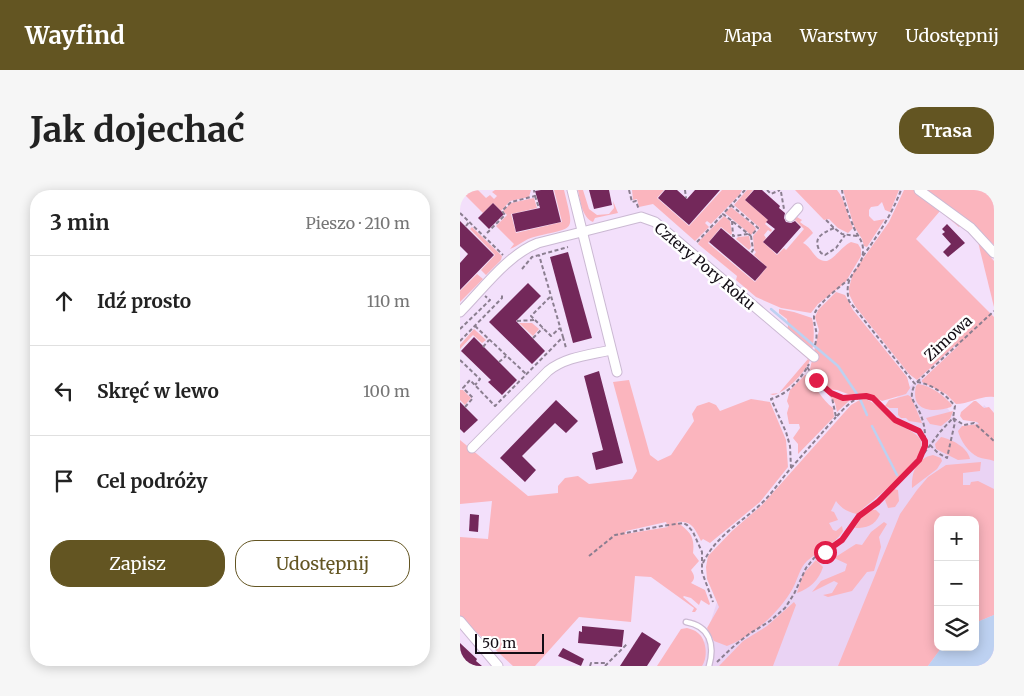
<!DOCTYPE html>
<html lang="pl">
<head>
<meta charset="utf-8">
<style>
	:root { --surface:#fff; --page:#f6f6f6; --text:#222; --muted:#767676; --line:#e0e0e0; --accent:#635522 }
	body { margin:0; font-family:Merriweather,serif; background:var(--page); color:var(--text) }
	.controls { position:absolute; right:15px; bottom:15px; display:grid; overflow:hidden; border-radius:10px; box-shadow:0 2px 12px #0003 }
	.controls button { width:45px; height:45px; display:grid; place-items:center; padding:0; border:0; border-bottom:1px solid var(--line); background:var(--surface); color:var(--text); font:25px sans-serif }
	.scale { position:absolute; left:15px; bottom:12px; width:69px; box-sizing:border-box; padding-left:5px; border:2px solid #130d15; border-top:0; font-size:14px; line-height:18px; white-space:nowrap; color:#130d15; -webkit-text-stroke:4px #fff; paint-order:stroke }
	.stop { position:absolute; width:15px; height:15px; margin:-11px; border:4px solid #e11d48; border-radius:50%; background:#fff }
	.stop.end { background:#e11d48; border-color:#fff; box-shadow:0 1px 5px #0008 }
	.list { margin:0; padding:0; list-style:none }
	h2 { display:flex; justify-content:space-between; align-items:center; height:65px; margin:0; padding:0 20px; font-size:21px }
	h2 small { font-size:16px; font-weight:400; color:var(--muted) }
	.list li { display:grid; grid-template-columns:32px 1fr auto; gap:15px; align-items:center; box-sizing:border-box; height:90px; padding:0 20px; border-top:1px solid var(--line) }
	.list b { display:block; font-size:19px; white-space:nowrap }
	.list em { font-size:16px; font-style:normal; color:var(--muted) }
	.actions { display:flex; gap:10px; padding:15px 20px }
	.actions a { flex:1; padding:11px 0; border:1px solid var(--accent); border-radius:20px; text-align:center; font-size:18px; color:var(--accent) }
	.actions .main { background:var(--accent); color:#fff }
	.icon { flex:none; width:28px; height:28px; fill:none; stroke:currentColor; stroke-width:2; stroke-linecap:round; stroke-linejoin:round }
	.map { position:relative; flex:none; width:534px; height:476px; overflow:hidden; border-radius:20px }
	header { display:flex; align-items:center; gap:30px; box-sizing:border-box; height:70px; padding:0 25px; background:var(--accent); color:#fff }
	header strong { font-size:24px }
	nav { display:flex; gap:28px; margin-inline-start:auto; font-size:18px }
	.intro { display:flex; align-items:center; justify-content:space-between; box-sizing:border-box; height:120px; padding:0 30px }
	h1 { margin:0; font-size:35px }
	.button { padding:12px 22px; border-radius:20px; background:var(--accent); color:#fff; font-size:18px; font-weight:700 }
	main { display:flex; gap:30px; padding:0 30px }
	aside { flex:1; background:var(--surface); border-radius:20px; box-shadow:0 2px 12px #0003 }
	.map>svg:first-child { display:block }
	.built { fill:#ead3f4; fill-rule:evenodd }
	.green { fill:#fbb5be; fill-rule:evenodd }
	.water { fill:#bdd1f1 }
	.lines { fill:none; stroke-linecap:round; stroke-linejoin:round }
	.stream { stroke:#bdd1f1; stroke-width:2.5 }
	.building { fill:#73285a }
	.lane-casing { stroke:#cbb9d3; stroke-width:7 }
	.street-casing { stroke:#cbb9d3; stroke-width:11 }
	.path { stroke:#8b7e90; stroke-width:2; stroke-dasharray:4 2.5; stroke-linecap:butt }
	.lane { stroke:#fff; stroke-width:4.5 }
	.street { stroke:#fff; stroke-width:9 }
	.route { stroke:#e11d48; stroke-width:6 }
	.labels { text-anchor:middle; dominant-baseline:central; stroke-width:5; stroke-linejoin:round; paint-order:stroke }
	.street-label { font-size:15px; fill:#130d15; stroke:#fff }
</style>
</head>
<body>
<header>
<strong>Wayfind</strong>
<nav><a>Mapa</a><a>Warstwy</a><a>Udostępnij</a></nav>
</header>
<div class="intro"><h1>Jak dojechać</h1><a class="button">Trasa</a></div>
<main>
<aside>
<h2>3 min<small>Pieszo · 210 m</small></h2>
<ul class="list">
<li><svg class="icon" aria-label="ahead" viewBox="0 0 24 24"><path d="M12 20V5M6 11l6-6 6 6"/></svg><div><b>Idź prosto</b></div><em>110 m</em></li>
<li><svg class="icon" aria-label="left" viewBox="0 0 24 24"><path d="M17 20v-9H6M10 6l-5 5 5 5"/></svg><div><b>Skręć w lewo</b></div><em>100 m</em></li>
<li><svg class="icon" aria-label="arrive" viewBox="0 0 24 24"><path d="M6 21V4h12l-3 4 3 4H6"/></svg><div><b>Cel podróży</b></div></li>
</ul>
<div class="actions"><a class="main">Zapisz</a><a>Udostępnij</a></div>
</aside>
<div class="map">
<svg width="534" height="476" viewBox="0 0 534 476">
	<rect width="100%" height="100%" fill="#f3e0fb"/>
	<!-- built -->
	<path class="built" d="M461 187 510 245 524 215 534 225V476H230L241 462 263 393 433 211ZM478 330H515V457H478Z"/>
	<!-- green -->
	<g class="green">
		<path d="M0 0H18L26 8 30 5 34 9 37 6 32 2 35 0H71L69 7 50 11 41 21 33 13 23 23Z"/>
		<path d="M94 0H104C115 45 115 36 74 47 65 49 58 56 50 59L54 54 36 36 47 25 43 21 51 13 74 8 77 18 51 24 56 43 102 32Z"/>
		<path d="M118 0H123L129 19 137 25 149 24 154 18 153 11 158 23 135 28 133 32C122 27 120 11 118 0Z"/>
		<path d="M172 0H204L197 8 229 36 262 0H282L280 4 251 34 247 31 245 33 249 37 235 51 193 14 179 17 177 9 173 10Z"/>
		<path d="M287 0H293L285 10 308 30 305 34 312 40 311 42 308 40 304 45 306 48 303 52 317 65 324 58 326 60 344 39 334 29 337 27 342 30 340 32C344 36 349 36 353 43L343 53C352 57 354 70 365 71 372 72 383 55 391 52L398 54 401 59V66L385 93 358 114 351 123 321 118 296 107 276 90 277 86 238 54 240 50 264 26 270 31 272 43 271 45 261 37 248 53 295 92 307 77 294 65 296 62 294 60 293 46 300 38 274 15Z"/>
		<path d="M335 0H377C386 11 387 26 393 38L388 43 378 38 369 29 364 30Z"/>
		<path d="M383 0H439L430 22 425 20 422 12 418 16 411 17 409 20V26L414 31 425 29 407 57 404 56 402 49 394 36Z"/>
		<path d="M444 0H454L501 35 499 37 480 21 456 49 534 127V207C521 205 509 214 496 214L486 204 462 192V190L498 156 497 154 457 190 449 184 395 116 389 104V98L393 83 429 32Z"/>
		<path d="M465 0H534V55L511 33Z"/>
		<path d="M271 17 294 36 296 39 291 45 265 23Z"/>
		<path d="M12 37 42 66 41 70 26 85 21 80 35 65 10 39Z"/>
		<path d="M289 46 291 57 289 60 276 49 278 47Z"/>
		<path d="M518 52 534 71V117Z"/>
		<path d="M17 84 23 89 0 112V101Z"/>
		<path d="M376 102 385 105 393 120 447 187 450 198 446 204 422 211 409 205 388 204 377 200 362 199 355 192 350 179 359 140 355 127 358 120Z"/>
		<path d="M319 119 334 122 352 128C355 141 354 153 351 167 348 180 326 203 313 205L310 204 319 203 348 169 325 149 328 136 327 129 319 123Z"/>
		<path d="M59 133H72L79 139 73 146Z"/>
		<path d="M14 139 26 150 22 153 13 145 0 159V155Z"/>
		<path d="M345 185H348C355 196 362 210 373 218L374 227 338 264V254L333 248 340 238 339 234H329L327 223 329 216 327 211 330 200Z"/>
		<path d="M169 190 190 265 198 271 211 265 234 231 232 224 237 216 249 212 256 215 260 221 291 209 310 212 326 250 328 277 300 312 250 353 243 349 241 351C235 339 232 330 217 332 230 342 235 346 233 363L239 371 231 380C234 385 236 388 231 393L245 400 250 414 249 415 241 410 239 415 231 408 224 406 223 407 237 419 235 422H232L234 418 191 387 175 386 171 432 119 427 75 476H53L0 427V347L28 349 32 311 0 314V250L68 306 98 303V296L105 288 118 286 129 294 172 289 177 281 153 192ZM206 332 208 337 165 344 166 341Z"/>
		<path d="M458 194C472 196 483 205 492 215L491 217C473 223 450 222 456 196Z"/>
		<path d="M0 200H3L11 208 5 215 0 210Z"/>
		<path d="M368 204 386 206 389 211 377 222 375 213Z"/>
		<path d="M448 205 451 207 462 233 449 231 446 228H441L438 225V218H430L425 216 429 210Z"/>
		<path d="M403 208C417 212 424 225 436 233 444 238 457 242 461 251 469 270 409 312 397 324 387 322 381 318 376 311L371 321 374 322 378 330 369 333 373 340 376 341 382 336 383 341C375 355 359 360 347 371 339 379 338 389 333 398 319 423 293 446 267 456L254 451 247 438 259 417 247 389 246 377 248 366 272 341 302 315 391 215Z"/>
		<path d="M514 211H516L524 218 529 217 534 223V271C529 269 523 269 518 267 509 263 500 250 498 241L502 236 519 234 517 232 503 230 500 226 501 222Z"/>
		<path d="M493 221 490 229 481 236 470 234 466 228Z"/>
		<path d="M481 247C493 250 507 257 510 269L498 270 476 259 475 254Z"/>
		<path d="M473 265 481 268 482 271 477 279 452 298C451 282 457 268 473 265Z"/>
		<path d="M521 272 520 281 503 283V295H510L511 292 518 291 534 299V425L515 433V330H478V457H482L468 476H378L440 324 457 300 468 287 486 275Z"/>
		<path d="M434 299 438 300 439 311 435 317 428 318 425 310Z"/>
		<path d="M409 320H416L420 324C415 336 406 338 395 338L401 328Z"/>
		<path d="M424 332 427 334 419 347 421 357 414 381 407 382 392 401 368 407 363 405 372 403 378 393 374 391 352 402 361 391 385 381 387 374 374 368 396 354 402 355 411 342Z"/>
		<path d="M356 370 363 377C359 390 349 399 337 403L343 384Z"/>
		<path d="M334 412 336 415 313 476H259L283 451 307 436Z"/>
		<path d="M227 438C230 439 235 440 238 443 247 450 248 468 242 476H197L221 439Z"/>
	</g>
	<!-- water -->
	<path class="water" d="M534 425V476H468L482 457H515V433Z"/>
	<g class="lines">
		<!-- stream -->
		<g class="stream">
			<path d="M311 119 378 176 397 204"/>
			<path d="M400 209 407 225"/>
			<path d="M412 236 437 285"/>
		</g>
	</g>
	<!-- building -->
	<g class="building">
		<path d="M81 0H93L101 32 56 42 52 24 80 18 75 1Z"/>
		<path d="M129 0H149L152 15 134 19Z"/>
		<path d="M205 0H217L227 9 235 0H260L229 35 198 8Z"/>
		<path d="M294 0H302L320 16 319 18 325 23 324 28 326 32 331 33 335 31 341 37 317 64 303 52 315 39 306 32 308 30 285 10Z"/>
		<path d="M33 13 44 24 29 39 18 28Z"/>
		<path d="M0 31 34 65 0 100V73L8 64 0 56Z"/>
		<path d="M487 34 505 53 488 67 483 62 491 54 482 44 485 42 482 39Z"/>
		<path d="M261 38 307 77 295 91 249 52Z"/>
		<path d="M108 62 132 148 113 153 90 67Z"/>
		<path d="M68 93 81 106 56 131 85 161 72 174 29 132Z"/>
		<path d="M14 147 57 190 42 205 28 192 31 190 1 161Z"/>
		<path d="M139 181 163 273 136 280 132 263 143 260 124 186Z"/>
		<path d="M96 210 118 231 106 243 95 233 62 266 76 280 65 292 40 268Z"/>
		<path d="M0 212 18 230 4 243 0 239Z"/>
		<path d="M10 324 19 325 18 342 9 341Z"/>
		<path d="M122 436 164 440 162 457 118 453 119 441 122 442Z"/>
		<path d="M182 442 201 454 187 476H160Z"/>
		<path d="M0 453 17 469 16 471 22 476H4L0 472Z"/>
		<path d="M103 458 124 469 121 476 98 466Z"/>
	</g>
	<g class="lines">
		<!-- lane casing -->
		<g class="lane-casing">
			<path id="lane" d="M226 432C250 436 255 455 249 476"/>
		</g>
		<!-- street casing -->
		<g class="street-casing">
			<g id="street">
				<path d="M112 0 157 182"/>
				<path d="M459 0 511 38 534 63"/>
				<path d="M330 27 338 18"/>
				<path d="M0 122C23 99 47 65 78 53L181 27 195 32 354 167"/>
				<path d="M12 258 88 181C105 167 129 165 151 160"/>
				<path d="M0 431 38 476"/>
			</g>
		</g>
		<!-- path -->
		<g class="path">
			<path d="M169 0 172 12 176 11 179 20"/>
			<path d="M225 0 226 8"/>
			<path d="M307 0 311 4 320 0"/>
			<path d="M382 0C383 10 390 28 394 38 397 45 403 51 403 59 404 81 382 82 389 111L455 194C448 209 454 210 460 223 466 237 467 252 461 266"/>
			<path d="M321 2 324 19"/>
			<path d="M75 6 79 18"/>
			<path d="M271 15 298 38 291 46 263 24 285 0"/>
			<path d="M0 23 43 65"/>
			<path d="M366 30 374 38 382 44 397 46"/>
			<path d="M272 31 273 46 288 44"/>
			<path d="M6 36 9 32"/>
			<path d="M374 38C360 44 352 49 361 63L365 65 376 58 385 45"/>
			<path d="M27 43 45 25 42 21 51 12 75 6 74 0"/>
			<path d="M291 46 293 60 291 63"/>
			<path d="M237 52 263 24"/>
			<path d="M403 66C418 45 432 24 441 0"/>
			<path d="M62 79 72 67 108 57"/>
			<path d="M90 107 71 126 91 146 100 138"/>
			<path d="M57 131 74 130"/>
			<path d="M15 136 66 184"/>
			<path d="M0 139 30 110 25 106"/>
			<path d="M103 147 106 158"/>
			<path d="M73 148 83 138"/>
			<path d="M0 151 42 108V105"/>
			<path d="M355 155C359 140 354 140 354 127 353 117 381 96 389 89"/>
			<path d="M23 157 29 150"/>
			<path d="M0 170 20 189 15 195"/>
			<path d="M39 172 46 166"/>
			<path d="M347 177C360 196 371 208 395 207"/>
			<path d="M457 192C472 194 485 204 495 216L493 228 495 232 487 268 478 263 470 255"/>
			<path d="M457 192 534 121"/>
			<path d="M371 203 376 227C387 216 401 197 418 212 424 217 427 224 434 229 447 239 454 234 465 251"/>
			<path d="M5 217 13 208 3 198 10 190 35 216 103 147 79 65"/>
			<path d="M331 278 376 227"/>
			<path d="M129 366 155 345 202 336 223 333 227 335 233 342 242 362V382L253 412"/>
			<path d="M243 373C256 345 283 332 304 311 314 301 322 288 331 278L330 256 326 242 311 209C328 204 341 189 349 174"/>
			<path d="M257 472 275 455 289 444 310 431 325 418 334 404 346 378 354 368 382 350 399 326 418 312 459 270 480 242 493 228 504 235 514 233 534 251"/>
			<path d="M130 476 131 473H146"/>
			<path d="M145 476 167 454"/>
		</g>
		<!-- lane -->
		<use href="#lane" class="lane"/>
		<!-- street -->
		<use href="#street" class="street"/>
	</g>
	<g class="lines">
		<!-- route -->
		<path class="route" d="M356 190 371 203 383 208 406 206 413 208 435 230 459 241 465 251V256L459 270 418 312 399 326 382 350 365 362"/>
	</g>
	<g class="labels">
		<!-- street labels -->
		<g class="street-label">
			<text transform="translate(245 76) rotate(40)">Cztery Pory Roku</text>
			<text transform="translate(488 148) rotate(-43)">Zimowa</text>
		</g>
	</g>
</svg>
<div class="controls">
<button>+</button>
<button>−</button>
<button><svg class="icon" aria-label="layers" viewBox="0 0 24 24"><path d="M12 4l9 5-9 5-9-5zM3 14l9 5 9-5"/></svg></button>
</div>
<div class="scale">50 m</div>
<div class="stop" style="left:365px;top:362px"></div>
<div class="stop end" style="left:356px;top:190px"></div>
</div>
</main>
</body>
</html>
